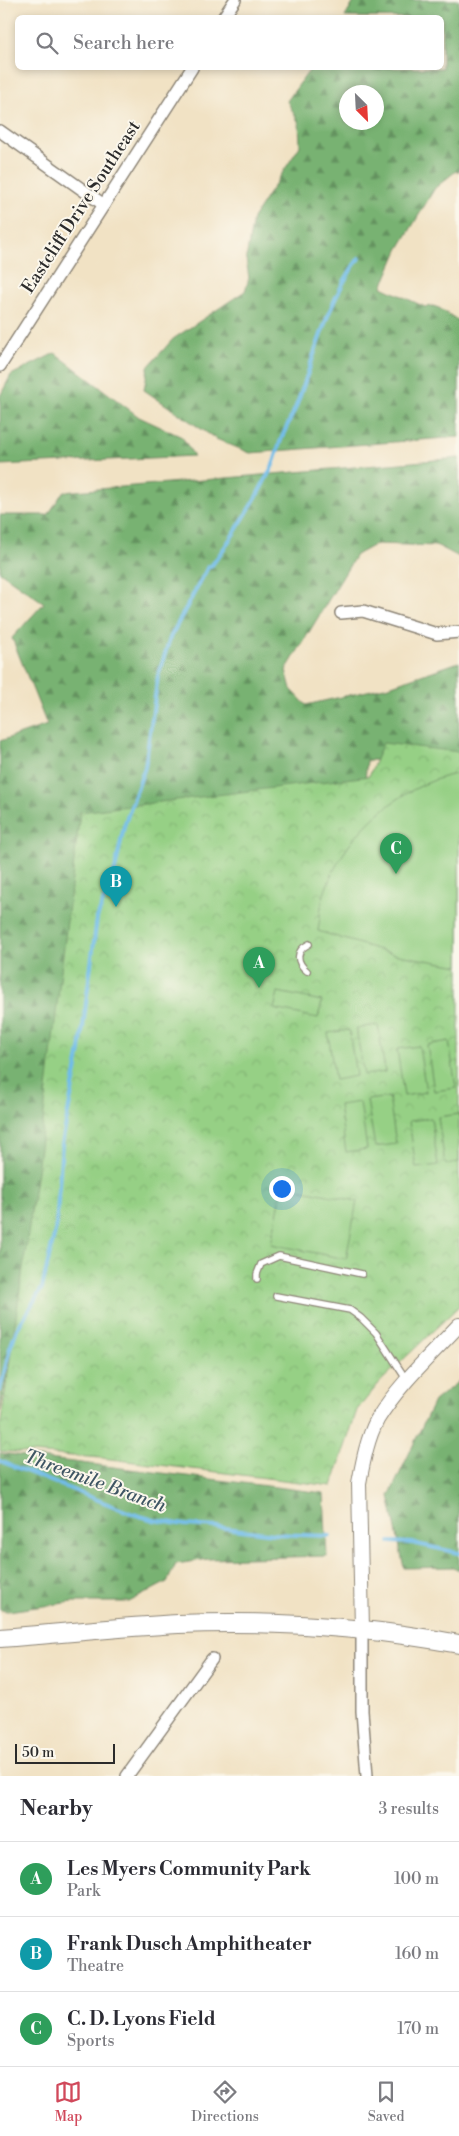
<!DOCTYPE html>
<html lang="en">
<head>
<meta charset="utf-8">
<style>
	:root { --surface:#fff; --page:#f2f2f3; --text:#2b2b33; --muted:#7c7c81; --line:#e1e1e2; --accent:#d1495b }
	body { margin:0; font-family:"Libre Bodoni",serif; background:var(--page); color:var(--text) }
	.compass { position:absolute; left:339px; top:85px; width:45px; height:45px; border-radius:50%; background:var(--surface); box-shadow:0 2px 8px #0003; rotate:156deg }
	.scale { position:absolute; left:15px; bottom:12px; width:100px; box-sizing:border-box; padding-left:5px; border:2px solid #2b2b2b; border-top:0; font-size:14px; line-height:18px; white-space:nowrap; color:#2b2b2b; -webkit-text-stroke:4px #fbf7ec; paint-order:stroke }
	.you { position:absolute; left:281px; top:1188px; width:18px; height:18px; margin:-12px; border:4px solid #fff; border-radius:50%; background:#1a73e8; box-shadow:0 0 0 8px #1a73e833 }
	.badge { display:grid; place-items:center; width:32px; height:32px; border-radius:50%; background:var(--accent); color:#fff; font-size:16px; font-weight:700 }
	.pin { position:absolute; translate:-50% -41px; filter:drop-shadow(0 1px 2px #0008) }
	.pin::after { content:''; position:absolute; top:26px; width:18px; height:15px; background:inherit; clip-path:polygon(0 0,100% 0,50% 100%) }
	.list { margin:0; padding:0; list-style:none }
	h2 { display:flex; justify-content:space-between; align-items:center; height:65px; margin:0; padding:0 20px; font-size:21px }
	h2 small { font-size:16px; font-weight:400; color:var(--muted) }
	.list li { display:grid; grid-template-columns:32px 1fr auto; gap:15px; align-items:center; box-sizing:border-box; height:75px; padding:0 20px; border-top:1px solid var(--line) }
	.list b { display:block; font-size:19px; white-space:nowrap }
	.list p { margin:0; font-size:16px; white-space:nowrap; color:var(--muted) }
	.list em { font-size:16px; font-style:normal; color:var(--muted) }
	.icon { flex:none; width:28px; height:28px; fill:none; stroke:currentColor; stroke-width:2; stroke-linecap:round; stroke-linejoin:round }
	.map { position:relative; flex:none; width:459px; height:1776px; overflow:hidden }
	.search { position:absolute; background:var(--surface); box-shadow:0 2px 8px #0003; left:15px; right:15px; top:15px; height:55px; display:flex; align-items:center; gap:12px; box-sizing:border-box; padding:0 18px; border-radius:8px; color:var(--muted); font-size:19px }
	.sheet { height:290px; background:var(--surface) }
	nav { display:flex; justify-content:space-around; align-items:center; box-sizing:border-box; height:70px; border-top:1px solid var(--line); background:var(--surface); font-size:14px; color:var(--muted) }
	nav a { display:grid; justify-items:center; gap:2px }
	nav .on { color:var(--accent) }
	.map>svg:first-child { display:block }
	.forest { fill:url(#forest-firs); stroke:#526e4e; fill-rule:evenodd }
	.park { fill:url(#park-crowns); stroke:#607e58 }
	.pitch { fill:#96d085; stroke:#607e58 }
	.lines { fill:none; stroke-linecap:round; stroke-linejoin:round }
	.stream { stroke:#6fbce9; stroke-width:4 }
	.service-casing { stroke:#8e8678; stroke-width:8 }
	.minor-casing { stroke:#8e8678; stroke-width:14 }
	.tertiary-casing { stroke:#8e8678; stroke-width:16 }
	.primary-casing { stroke:#8e8678; stroke-width:20 }
	.service { stroke:#fff; stroke-width:5.5 }
	.minor { stroke:#fff; stroke-width:11 }
	.tertiary { stroke:#fff; stroke-width:14 }
	.primary { stroke:#fff; stroke-width:18 }
	.labels { text-anchor:middle; dominant-baseline:central; stroke-width:4; stroke-linejoin:round; paint-order:stroke }
	.street-label { font-size:18px; fill:#2b2b2b; stroke:#fbf7ec }
	.water-label { font-size:19px; font-style:italic; fill:#3f5664; stroke:#fbf7ec }
</style>
</head>
<body>
<div class="map">
<svg width="459" height="1776" viewBox="0 0 459 1776">
	<defs>
		<pattern id="forest-firs" width="22" height="20" patternUnits="userSpaceOnUse" patternTransform="scale(1.25)"><rect width="22" height="20" fill="#78b272"/><path d="M5 1l3.5 6h-7zM16 11l3.5 6h-7z" fill="#63915e"/></pattern>
		<pattern id="park-crowns" width="20" height="18" patternUnits="userSpaceOnUse" patternTransform="scale(1.25)"><rect width="20" height="18" fill="#96d085"/><path d="M2 6a3 3 0 1 1 6 0M12 15a3 3 0 1 1 6 0" fill="none" stroke="#81b373"/></pattern>
	</defs>
	<rect width="100%" height="100%" fill="#fbf7ec"/>
	<filter id="ink" filterUnits="userSpaceOnUse"><feTurbulence type="fractalNoise" baseFrequency=".02" numOctaves="2"/><feDisplacementMap in="SourceGraphic" scale="10" xChannelSelector="R" yChannelSelector="G"/><feConvolveMatrix kernelMatrix="1 2 1 2 8 2 1 2 1" color-interpolation-filters="sRGB"/></filter>
	<filter id="wash" filterUnits="userSpaceOnUse"><feTurbulence type="fractalNoise" baseFrequency=".0096" numOctaves="4" result="noise"/><feDisplacementMap in="SourceGraphic" scale="20" xChannelSelector="R" yChannelSelector="G"/><feGaussianBlur stdDeviation="1.12" result="paint"/><feColorMatrix in="noise" values="0 0 0 0 0 0 0 0 0 0 0 0 0 0 0 0 0 1.4 0 .05"/><feComposite in="paint" operator="in"/></filter>
	<g filter="url(#wash)">
		<rect width="100%" height="100%" fill="#f1e2c4"/>
		<!-- forest -->
		<g class="forest">
			<path d="M355 0H459V172L456 171 435 188 398 250 382 287 425 307 433 306 439 308 459 321V437L250 453 216 439 144 390 148 367 173 339 245 291 249 278 246 259 253 218 300 146 299 123 287 101 311 68H442V18L345 17ZM376 92V122H346V92Z"/>
			<path d="M55 353 139 417 182 437 194 456 0 465V396L11 375Z"/>
			<path d="M459 458V557L438 546 376 544 356 555 286 670 291 689 306 705 389 686 459 662V760L442 762 367 760 364 790 105 845 0 1412V741L47 725 12 638 44 603 0 572V515H48L63 492Z"/>
			<path d="M459 1381V1570L453 1567 404 1568 389 1496 434 1401Z"/>
			<path d="M0 1453 324 1493 327 1556 209 1559 176 1564 167 1582 129 1602H72L8 1611 0 1610Z"/>
		</g>
		<!-- park -->
		<path class="park" d="M383 743 459 752V1306L380 1382 357 1410 332 1486 102 1458 0 1451V1428L38 1164 80 812 369 776Z"/>
		<!-- pitch -->
		<g class="pitch">
			<path d="M459 773V966L393 954 318 931C320 921 320 911 322 901 339 838 396 786 459 773Z"/>
			<path d="M278 992 322 1001 318 1018 274 1009Z"/>
			<path d="M378 1025 385 1072 364 1075 356 1028Z"/>
			<path d="M349 1030 356 1076 335 1080 328 1033Z"/>
			<path d="M449 1041 456 1088 434 1091 427 1045Z"/>
			<path d="M419 1046 426 1092 404 1096 397 1049Z"/>
			<path d="M389 1097 396 1144 375 1147 367 1100Z"/>
			<path d="M360 1102 367 1149 346 1152 339 1105Z"/>
			<path d="M459 1114V1162L445 1164 438 1117Z"/>
			<path d="M431 1118 438 1165 416 1168 409 1121Z"/>
			<path d="M283 1186 357 1201 346 1259 271 1244Z"/>
		</g>
		<g class="lines">
			<!-- stream -->
			<g class="stream">
				<path d="M0 1390 10 1348 17 1329 42 1288 56 1227 62 1144 80 1050 97 918 115 870 124 826 145 767 158 676 170 638 208 567 212 565C235 534 255 501 272 467 277 457 278 445 283 435 288 423 294 413 298 401 316 352 328 300 359 258"/>
				<path d="M0 1461 133 1514 154 1520 185 1525 217 1527 274 1534 330 1536"/>
				<path d="M390 1542 412 1543 459 1553"/>
			</g>
		</g>
	</g>
	<g filter="url(#ink)">
		<g class="lines">
			<!-- service casing -->
			<g class="service-casing">
				<g id="service">
					<path d="M307 971C296 962 295 951 309 944"/>
					<path d="M257 1279V1274L261 1264 279 1256 362 1274"/>
					<path d="M276 1296 350 1310 361 1318 376 1333 406 1379"/>
				</g>
			</g>
			<!-- minor casing -->
			<g class="minor-casing">
				<g id="minor">
					<path d="M223 18 235 0"/>
					<path d="M0 131 104 205"/>
					<path d="M0 366 192 68"/>
					<path d="M341 613 363 611 437 634 459 632"/>
					<path d="M362 1629V1711L367 1776"/>
					<path d="M127 1776 212 1659"/>
				</g>
			</g>
			<!-- tertiary casing -->
			<g class="tertiary-casing">
				<path id="tertiary" d="M362 1629 359 1483C363 1462 367 1439 377 1420 398 1385 431 1355 459 1325"/>
			</g>
			<!-- primary casing -->
			<g class="primary-casing">
				<path id="primary" d="M0 1638C59 1634 119 1627 178 1624 272 1620 367 1627 459 1644"/>
			</g>
			<!-- service -->
			<use href="#service" class="service"/>
			<!-- minor -->
			<use href="#minor" class="minor"/>
			<!-- tertiary -->
			<use href="#tertiary" class="tertiary"/>
			<!-- primary -->
			<use href="#primary" class="primary"/>
		</g>
	</g>
	<g class="labels">
		<!-- street labels -->
		<g class="street-label">
			<text transform="translate(81 207) rotate(-57)">Eastcliff Drive Southeast</text>
		</g>
		<!-- water labels -->
		<g class="water-label">
			<text transform="translate(95 1481) rotate(20)">Threemile Branch</text>
		</g>
	</g>
</svg>
<svg class="compass" viewBox="-18 -18 36 36"><path d="M0-13l5 13h-10z" fill="#e53935"/><path d="M0 13l5-13h-10z" fill="#7c7c81"/></svg>
<div class="scale">50 m</div>
<div class="you"></div>
<div class="pin badge" style="left:259px;top:988px;background:#2e9e5b">A</div>
<div class="pin badge" style="left:116px;top:907px;background:#0f9aa8">B</div>
<div class="pin badge" style="left:396px;top:874px;background:#2e9e5b">C</div>
<div class="search"><svg class="icon" aria-label="search" viewBox="0 0 24 24"><circle cx="10" cy="10" r="6"/><path d="M15 15l6 6"/></svg>Search here</div>
</div>
<section class="sheet">
<h2>Nearby<small>3 results</small></h2>
<ul class="list">
<li><span class="badge" style="background:#2e9e5b">A</span><div><b>Les Myers Community Park</b><p>Park</p></div><em>100 m</em></li>
<li><span class="badge" style="background:#0f9aa8">B</span><div><b>Frank Dusch Amphitheater</b><p>Theatre</p></div><em>160 m</em></li>
<li><span class="badge" style="background:#2e9e5b">C</span><div><b>C. D. Lyons Field</b><p>Sports</p></div><em>170 m</em></li>
</ul>
</section>
<nav>
<a class="on"><svg class="icon" aria-label="map" viewBox="0 0 24 24"><path d="M3 6l6-2 6 2 6-2v14l-6 2-6-2-6 2zM9 4v14M15 6v14"/></svg>Map</a>
<a><svg class="icon" aria-label="directions" viewBox="0 0 24 24"><path d="M12 3l9 9-9 9-9-9zM9 14v-3h6M13 9l2 2-2 2"/></svg>Directions</a>
<a><svg class="icon" aria-label="saved" viewBox="0 0 24 24"><path d="M7 4h10v16l-5-4-5 4z"/></svg>Saved</a>
</nav>
</body>
</html>
